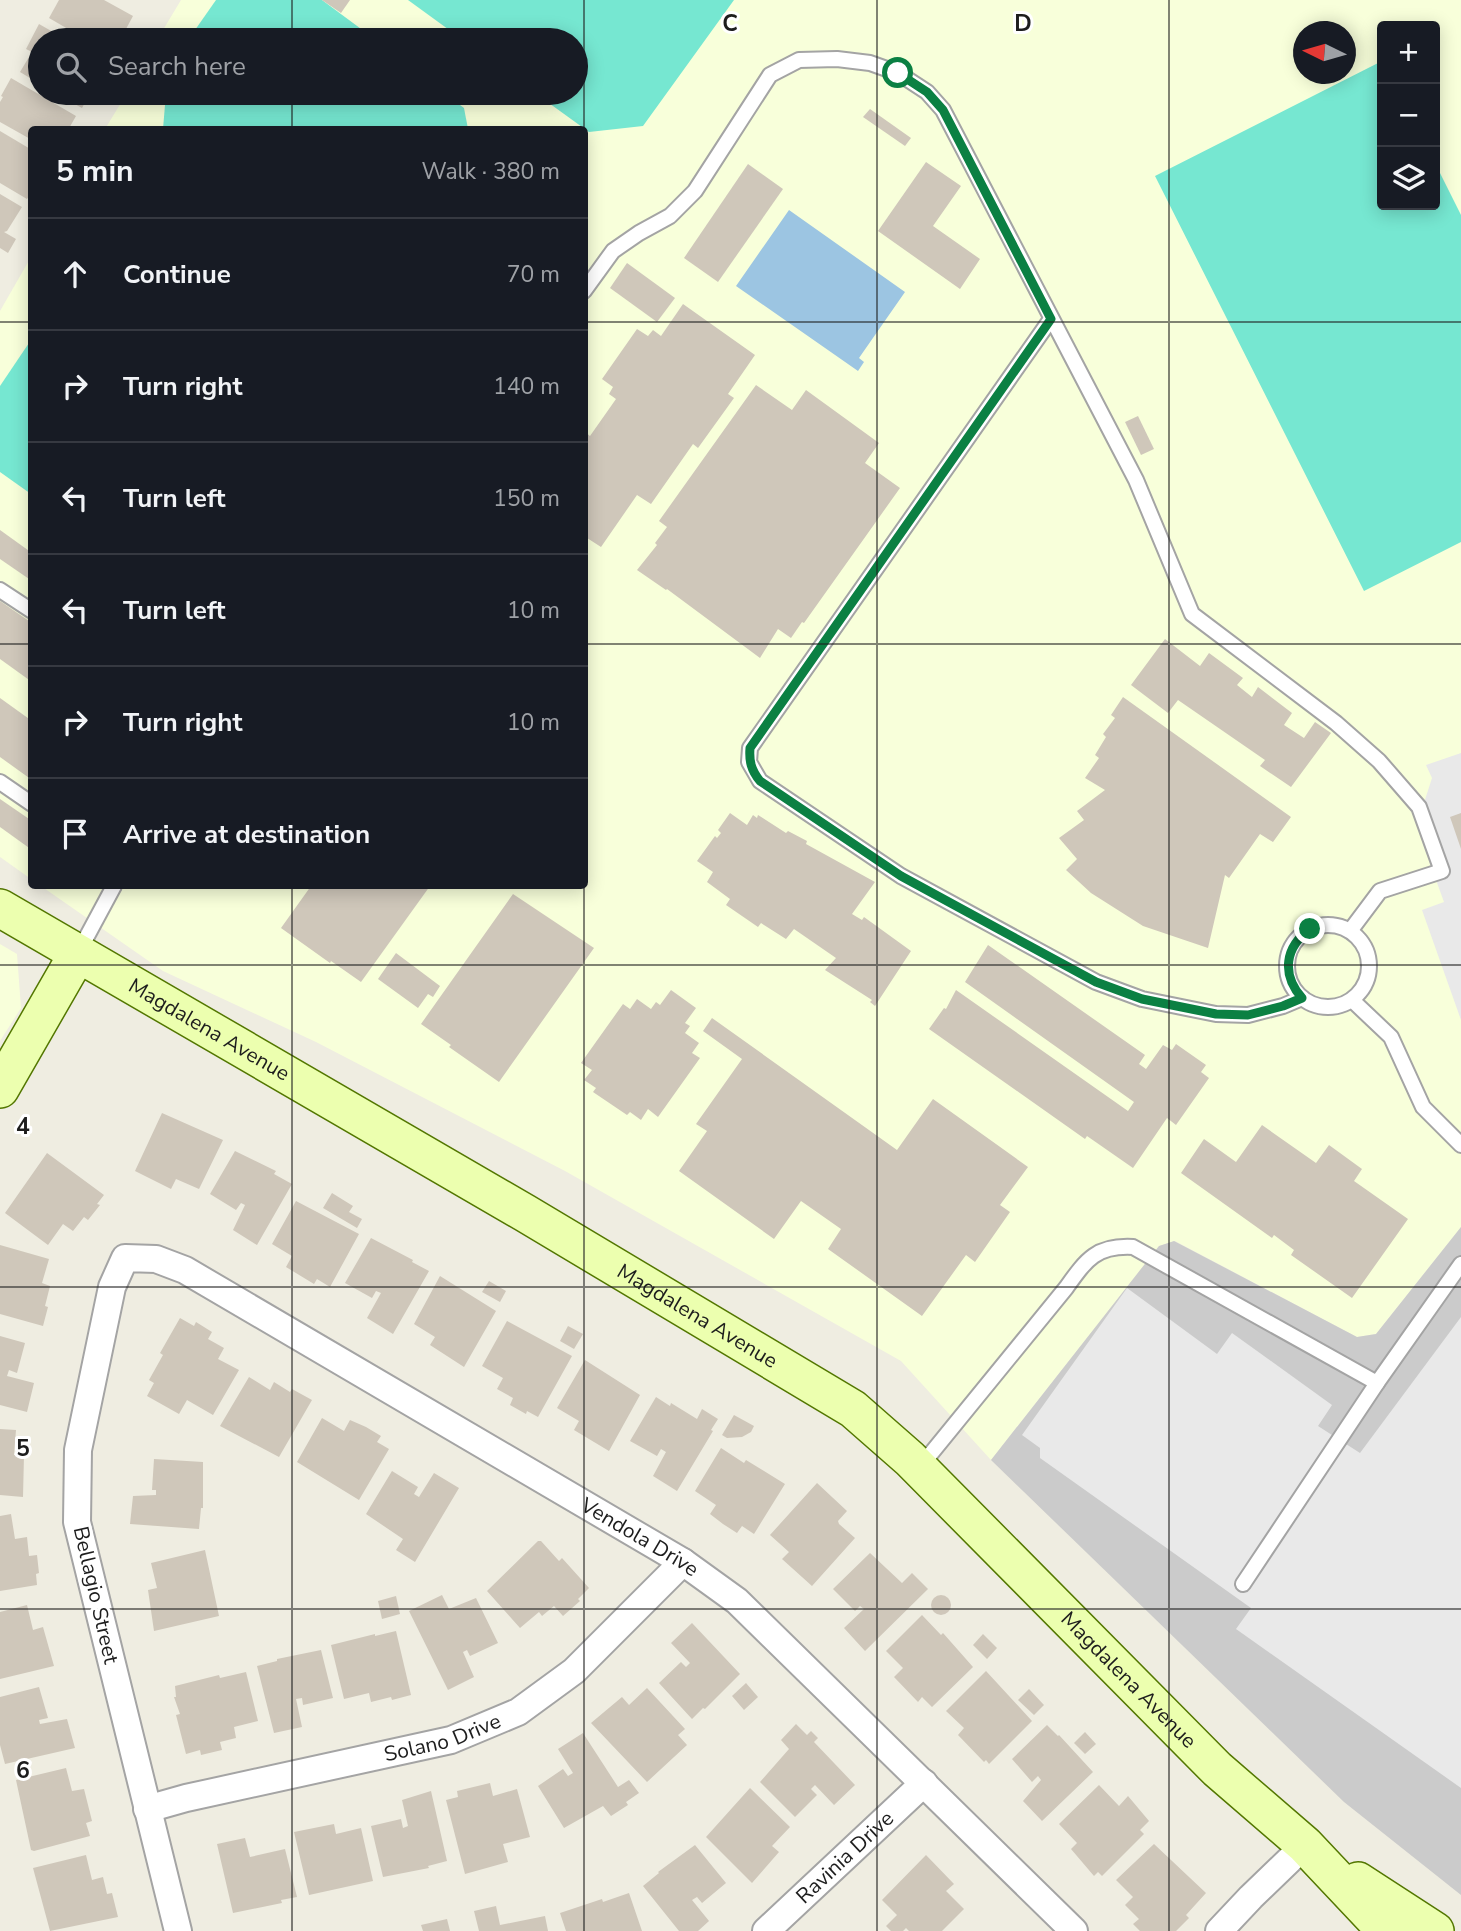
<!DOCTYPE html>
<html lang="en">
<head>
<meta charset="utf-8">
<style>
	:root { --surface:#171b24; --page:#242831; --text:#f1f3f6; --muted:#9ea1a6; --line:#363941 }
	body { margin:0; font-family:"Nunito Sans",sans-serif; background:var(--page); color:var(--text) }
	.controls { position:absolute; right:21px; top:21px; display:grid; overflow:hidden; border-radius:7px; box-shadow:0 4px 18px #0003 }
	.controls button { width:63px; height:63px; display:grid; place-items:center; padding:0; border:0; border-bottom:2px solid var(--line); background:var(--surface); color:var(--text); font:35px sans-serif }
	.compass { position:absolute; left:1293px; top:21px; width:63px; height:63px; border-radius:50%; background:var(--surface); box-shadow:0 4px 18px #0003; rotate:275deg }
	.stop { position:absolute; width:21px; height:21px; margin:-16px; border:5px solid #0b8043; border-radius:50%; background:#fff }
	.stop.end { background:#0b8043; border-color:#fff; box-shadow:0 2px 7px #0008 }
	.list { margin:0; padding:0; list-style:none }
	h2 { display:flex; justify-content:space-between; align-items:center; height:91px; margin:0; padding:0 28px; font-size:30px }
	h2 small { font-size:23px; font-weight:400; color:var(--muted) }
	.list li { display:grid; grid-template-columns:46px 1fr auto; gap:21px; align-items:center; box-sizing:border-box; height:112px; padding:0 28px; border-top:2px solid var(--line) }
	.list b { display:block; font-size:26px; white-space:nowrap }
	.list em { font-size:23px; font-style:normal; color:var(--muted) }
	.icon { flex:none; width:38px; height:38px; fill:none; stroke:currentColor; stroke-width:2; stroke-linecap:round; stroke-linejoin:round }
	.map { position:relative; flex:none; width:1461px; height:1931px; overflow:hidden }
	.search { position:absolute; background:var(--surface); box-shadow:0 4px 18px #0003; left:28px; top:28px; width:560px; height:77px; display:flex; align-items:center; gap:18px; box-sizing:border-box; padding:0 24px; border-radius:38px; color:var(--muted); font-size:26px }
	.panel { position:absolute; background:var(--surface); box-shadow:0 4px 18px #0003; left:28px; top:126px; width:560px; height:763px; border-radius:7px }
	.map>svg:first-child { display:block }
	.education { fill:#f8ffda; fill-rule:evenodd }
	.religious { fill:#cbcbcb }
	.pitch { fill:#76e7d1 }
	.parking { fill:#e9e9e9 }
	.water { fill:#9cc5e2 }
	.building { fill:#cfc7ba }
	.lines { fill:none; stroke-linecap:round; stroke-linejoin:round }
	.lane-casing { stroke:#a4a4a4; stroke-width:18 }
	.street-casing { stroke:#a4a4a4; stroke-width:30 }
	.secondary-casing { stroke:#537700; stroke-width:40 }
	.lane { stroke:#fff; stroke-width:14 }
	.street { stroke:#fff; stroke-width:26 }
	.secondary { stroke:#ecffaf; stroke-width:37 }
	.route { stroke:#0b8043; stroke-width:9 }
	.grid { fill:none; stroke:#1d1d1d; stroke-width:2; stroke-opacity:0.55 }
	.labels { text-anchor:middle; dominant-baseline:central; stroke-width:6; stroke-linejoin:round; paint-order:stroke }
	.street-label { font-size:21px; fill:#1d1d1d; stroke:#fff }
	.grid-label { font-size:23px; text-anchor:middle; font-weight:bold; fill:#1d1d1d; stroke:#fff; stroke-width:6; stroke-linejoin:round; paint-order:stroke }
</style>
</head>
<body>
<div class="map">
<svg width="1461" height="1931" viewBox="0 0 1461 1931">
	<rect width="100%" height="100%" fill="#efede1"/>
	<!-- education -->
	<g class="education">
		<path d="M181 0H1461V1227L1376 1334 1357 1337 1175 1241 1159 1246 991 1460 901 1361 565 1171 316 1042 163 971 41 886H584V130L105 129 127 93H576V40H157ZM1382 26H1435V205H1382ZM1304 32H1346V74H1304Z"/>
		<path d="M31 257V879L0 857V311Z"/>
		<path d="M0 944 17 954 21 1008 0 1041Z"/>
	</g>
	<!-- religious -->
	<path class="religious" d="M1461 1227V1895L1344 1802 991 1460 1159 1246 1174 1241 1357 1337 1376 1334Z"/>
	<!-- pitch -->
	<g class="pitch">
		<path d="M216 0H322L376 40H188Z"/>
		<path d="M408 0H734L643 126 589 132 535 93H576V40H463Z"/>
		<path d="M1382 61V205H1435V163L1461 215V542L1364 591 1155 176Z"/>
		<path d="M166 93H444L464 108 468 129H163Z"/>
		<path d="M31 340V494L0 472V386Z"/>
	</g>
	<!-- parking -->
	<g class="parking">
		<path d="M1461 753V1020L1422 910 1444 902 1423 844 1421 824 1423 806 1432 778 1426 765Z"/>
		<path d="M1127 1288 1217 1354 1232 1333 1332 1405 1318 1426 1360 1453 1461 1317V1788L1236 1629 1251 1608 1040 1458V1448L1022 1435Z"/>
	</g>
	<!-- water -->
	<path class="water" d="M789 210 905 292 859 358 864 362 858 371 736 286Z"/>
	<!-- building -->
	<g class="building">
		<path d="M59 0H104L133 16 120 40H87L49 18Z"/>
		<path d="M322 0H350L341 13Z"/>
		<path d="M39 24 67 40H40V84L20 72 32 52 26 49Z"/>
		<path d="M11 78 76 116 68 130H32V140L0 122V102L3 97 1 96Z"/>
		<path d="M55 93H90L82 108Z"/>
		<path d="M870 109 911 138 905 146 863 117Z"/>
		<path d="M0 131 32 150V192L27 199 0 183Z"/>
		<path d="M926 162 961 186 933 226 980 259 960 289 878 231Z"/>
		<path d="M748 164 783 189 718 282 684 258Z"/>
		<path d="M0 194 22 207 7 231 4 232 16 239 8 253 0 248Z"/>
		<path d="M627 263 675 298 657 322 610 288Z"/>
		<path d="M683 304 755 355 728 394 734 398 698 448 693 444 651 504 637 495 601 547 584 536V431L590 436 616 399 609 394 613 387 602 379 637 329 648 336 653 330 661 336Z"/>
		<path d="M756 385 792 410 806 390 879 443 865 463 900 488 804 623 802 622 791 638 778 629 760 658 667 589 666 590 637 570 657 545 655 543 667 527 659 521Z"/>
		<path d="M1138 416 1154 449 1141 455 1125 422Z"/>
		<path d="M0 530 32 553V581L0 559Z"/>
		<path d="M0 601 32 623V682L0 659Z"/>
		<path d="M1165 639 1200 666 1209 653 1243 678 1237 685 1252 697 1258 687 1292 713 1284 725 1304 738 1315 722 1331 733 1291 787 1260 766 1265 760 1178 700 1168 713 1131 685Z"/>
		<path d="M1123 697 1291 817 1273 842 1260 834 1229 878 1225 875 1208 948 1143 926 1091 893 1066 870 1077 859 1059 838 1084 820 1077 811 1105 790 1085 778 1099 758 1095 755 1106 737 1103 734 1115 718 1111 715Z"/>
		<path d="M0 698 32 721V780L0 757Z"/>
		<path d="M0 799 32 821V850L0 827Z"/>
		<path d="M730 813 747 825 753 815 757 818 758 815 786 833 788 831 807 841 806 844 875 882 852 914 862 920 864 917 911 951 875 1006 870 1002 872 1000 825 970 836 958 794 929 786 939 761 923 758 927 726 905 730 899 707 882 713 872 697 861 715 836 717 838 721 833 718 830Z"/>
		<path d="M1461 813V849L1450 817Z"/>
		<path d="M311 886H430L361 982 331 961 330 963 281 928Z"/>
		<path d="M513 894 594 948 499 1082 449 1047 451 1045 421 1024Z"/>
		<path d="M988 945 1145 1055 1139 1064 1146 1069 1163 1045 1172 1050 1176 1044 1206 1065 1201 1072 1209 1078 1176 1125 1167 1118 1133 1168 1087 1136 1085 1139 929 1029 944 1008 946 1009 956 990 1128 1111 1134 1102 965 982Z"/>
		<path d="M396 953 440 986 433 997 428 994 418 1008 378 979Z"/>
		<path d="M671 990 696 1008 685 1023 690 1026 685 1033 699 1043 692 1053 700 1058 658 1117 648 1109 641 1120 630 1112 627 1115 593 1092 596 1088 584 1080 592 1070 581 1063 623 1004 630 1009 637 999 651 1009 656 1002 660 1005Z"/>
		<path d="M712 1018 897 1150 933 1099 1028 1167 1000 1205 1010 1212 975 1262 966 1255 922 1316 828 1249 841 1229 801 1201 774 1239 679 1171 707 1131 696 1124 742 1059 703 1031Z"/>
		<path d="M162 1113 223 1140 199 1189 176 1179 171 1189 135 1171Z"/>
		<path d="M1262 1125 1316 1163 1329 1145 1362 1169 1354 1181 1408 1219 1352 1298 1291 1255 1294 1250 1274 1235 1272 1238 1181 1173 1204 1139 1236 1162Z"/>
		<path d="M235 1151 276 1171 274 1174 292 1184 257 1245 233 1230 245 1205 241 1203 236 1210 210 1194Z"/>
		<path d="M47 1153 104 1195 97 1204 100 1205 88 1220 84 1217 73 1231 63 1224 48 1245 5 1213Z"/>
		<path d="M332 1193 353 1206 349 1212 362 1219 357 1228 323 1208Z"/>
		<path d="M296 1201 359 1234 330 1287 317 1279 314 1284 286 1267 292 1256 272 1244Z"/>
		<path d="M371 1238 413 1260 412 1262 429 1271 393 1334 367 1318 381 1293 376 1291 372 1298 345 1283Z"/>
		<path d="M0 1245 49 1259 42 1283 50 1286 45 1306 48 1307 43 1326 0 1314Z"/>
		<path d="M440 1276 496 1311 464 1367 430 1345 435 1337 414 1324Z"/>
		<path d="M489 1281 506 1291 500 1302 482 1292Z"/>
		<path d="M180 1318 194 1326 196 1322 212 1332 208 1339 224 1348 218 1359 239 1370 213 1415 187 1400 179 1414 147 1396 154 1383 149 1380 163 1355 160 1353Z"/>
		<path d="M507 1321 572 1356 538 1417 527 1411 526 1414 510 1405 513 1398 497 1389 503 1378 482 1366Z"/>
		<path d="M568 1326 583 1334 574 1349 560 1341Z"/>
		<path d="M0 1336 25 1343 17 1373 9 1370 7 1376 34 1383 27 1412 0 1405Z"/>
		<path d="M585 1360 640 1395 609 1451 574 1430 579 1421 557 1408Z"/>
		<path d="M249 1377 270 1390 274 1382 290 1392 292 1389 312 1400 279 1457 220 1426Z"/>
		<path d="M656 1397 670 1406 671 1403 697 1419 702 1409 718 1419 711 1430 713 1431 677 1491 653 1476 666 1452 661 1449 657 1456 630 1441Z"/>
		<path d="M734 1415 754 1426 751 1432 742 1437 727 1438 722 1435Z"/>
		<path d="M322 1418 344 1431 350 1420 366 1427 381 1436 377 1442 389 1449 359 1500 297 1462Z"/>
		<path d="M0 1429 16 1430 14 1455H24L23 1497 0 1495Z"/>
		<path d="M721 1448 744 1463 746 1460 785 1484 754 1534 742 1526 737 1533 723 1524 710 1514 716 1505 695 1491Z"/>
		<path d="M154 1459 203 1462V1508H201L199 1529 130 1524 133 1496 156 1495V1490H152Z"/>
		<path d="M392 1471 418 1487 414 1494 419 1497 434 1473 459 1488 415 1562 396 1550 403 1539 366 1514Z"/>
		<path d="M817 1483 847 1511 838 1521 839 1524 855 1538 812 1586 782 1559 789 1552 770 1535Z"/>
		<path d="M11 1514 15 1539 27 1537 29 1556 37 1555 39 1573 36 1574 37 1585 0 1591V1516Z"/>
		<path d="M538 1541H541L559 1561 562 1558 589 1588 578 1599 580 1601 563 1616 554 1606 542 1616 539 1612 520 1628 487 1591Z"/>
		<path d="M205 1550 219 1616 154 1631 148 1590 157 1588 151 1563Z"/>
		<path d="M870 1553 902 1583 912 1573 928 1589 865 1651 844 1628 864 1609 860 1606 855 1611 833 1589Z"/>
		<circle cx="941" cy="1605" r="10"/>
		<path d="M442 1595 449 1609 476 1598 498 1643 470 1656 467 1650 463 1652 474 1677 448 1690 409 1611Z"/>
		<path d="M396 1596 400 1614 382 1619 378 1601Z"/>
		<path d="M27 1605 33 1630 43 1627 54 1666 0 1679V1612Z"/>
		<path d="M922 1615 941 1635 943 1633 973 1667 932 1707 922 1697 918 1702 894 1677 903 1668 886 1651Z"/>
		<path d="M692 1623 740 1674 705 1709 703 1708 692 1719 659 1683 681 1662 686 1667 690 1663 671 1643Z"/>
		<path d="M396 1631 411 1695 392 1700 391 1697 371 1702 369 1693 344 1699 331 1645 375 1634V1636Z"/>
		<path d="M983 1634 997 1648 987 1659 973 1645Z"/>
		<path d="M321 1650 333 1698 303 1705 302 1698 296 1699 302 1727 274 1733 257 1666 277 1661V1659Z"/>
		<path d="M986 1671 1032 1721 989 1764 986 1760 984 1762 958 1735 964 1728 946 1711Z"/>
		<path d="M246 1672 258 1721 234 1727 236 1738 220 1742 222 1750 201 1755 200 1750 186 1754 176 1715 180 1714 174 1697H176L175 1686 219 1675 220 1678Z"/>
		<path d="M746 1683 758 1697 744 1710 732 1696Z"/>
		<path d="M39 1687 48 1718 39 1720 40 1724 67 1719 75 1748 5 1764 0 1745V1697Z"/>
		<path d="M647 1688 685 1729 678 1735 687 1745 647 1782 591 1723 622 1697 629 1705Z"/>
		<path d="M1029 1689 1044 1705 1034 1715 1018 1700Z"/>
		<path d="M796 1724 807 1735 811 1731 818 1738 814 1742 855 1785 834 1805 815 1785 811 1789 817 1795 795 1817 760 1782 789 1749 781 1740Z"/>
		<path d="M1047 1725 1058 1736 1059 1735 1093 1772 1042 1821 1023 1801 1041 1780 1038 1776 1032 1782 1012 1759Z"/>
		<path d="M1085 1732 1096 1744 1085 1754 1074 1743Z"/>
		<path d="M583 1733 618 1787 629 1780 639 1793 626 1802 628 1805 611 1816 603 1806 564 1828 538 1786 563 1769 568 1776 573 1773 558 1749Z"/>
		<path d="M66 1768 72 1791 84 1789 92 1821 86 1823 90 1836 34 1851 31 1850 16 1780Z"/>
		<path d="M490 1783 493 1796 517 1789 530 1837 503 1844 508 1862 465 1874 446 1800 458 1797 457 1791Z"/>
		<path d="M1099 1785 1119 1806 1128 1796 1149 1821 1140 1830 1144 1834 1102 1876 1098 1872 1094 1876 1071 1849 1077 1843 1059 1824Z"/>
		<path d="M750 1788 790 1827 772 1846 779 1852 752 1883 706 1837Z"/>
		<path d="M431 1791 447 1861 428 1866 429 1868 383 1877 371 1826 401 1819 403 1828 408 1826 402 1800Z"/>
		<path d="M334 1824 336 1834 361 1828 373 1881 309 1895 294 1832Z"/>
		<path d="M245 1838 250 1857 285 1849 297 1897 281 1900 282 1903 233 1913 217 1844Z"/>
		<path d="M1154 1844 1206 1893 1186 1915 1189 1918 1176 1931H1140L1133 1924 1139 1919 1125 1905 1133 1897 1116 1880Z"/>
		<path d="M695 1845 726 1883 702 1903 697 1897 692 1900 709 1921 698 1931H679L643 1886 659 1873 658 1872Z"/>
		<path d="M86 1855 92 1880 103 1877 107 1894 112 1893 118 1917 50 1931 33 1868Z"/>
		<path d="M926 1855 954 1884 946 1891 964 1909 942 1931H909L906 1928 903 1931H891L886 1926 897 1915 882 1900Z"/>
		<path d="M629 1893 642 1931H566L560 1913 602 1899 603 1902Z"/>
		<path d="M496 1906 500 1925 545 1916 548 1931H479L474 1911Z"/>
		<path d="M447 1919 450 1931H423L421 1925Z"/>
	</g>
	<g class="lines">
		<!-- lane casing -->
		<g class="lane-casing">
			<g id="lane">
				<path d="M584 291 613 251 639 233 670 216 695 191 770 75 799 60 837 59 870 63 898 73 927 92 943 110 1136 480 1192 614 1336 723 1379 761 1419 807 1442 871 1380 891 1350 931"/>
				<path d="M1051 319 750 748 749 762 760 781 901 876 1096 982 1142 999 1216 1014 1248 1015 1283 1006 1302 998"/>
				<path d="M0 590 32 611"/>
				<path d="M0 782 32 804"/>
				<circle cx="1328" cy="966" r="41"/>
				<path d="M78 953 114 886"/>
				<path d="M1352 1000 1391 1037 1423 1107 1461 1145"/>
				<path d="M920 1467 1066 1288C1086 1260 1096 1245 1133 1247L1377 1383 1461 1264"/>
				<path d="M1243 1584 1377 1383"/>
			</g>
		</g>
		<!-- street casing -->
		<g class="street-casing">
			<g id="street">
				<path id="s1" d="M147 1809 186 1798 451 1740 518 1712 574 1671 683 1562"/>
				<path id="s2" d="M178 1931 77 1522 78 1450 112 1287 125 1258 156 1259 185 1270 683 1562 737 1601 1074 1931"/>
				<path id="s3" d="M766 1931 924 1783"/>
				<path d="M1219 1931 1251 1897 1305 1845"/>
			</g>
		</g>
		<!-- secondary casing -->
		<g class="secondary-casing">
			<g id="secondary">
				<path id="s4" d="M0 908 525 1213 853 1409 910 1459 1217 1769 1305 1845 1386 1931"/>
				<path d="M0 1089 77 955"/>
				<path d="M1358 1881 1435 1931"/>
			</g>
		</g>
		<!-- lane -->
		<use href="#lane" class="lane"/>
		<!-- street -->
		<use href="#street" class="street"/>
		<!-- secondary -->
		<use href="#secondary" class="secondary"/>
	</g>
	<g class="lines">
		<!-- route -->
		<path class="route" d="M898 73 927 92 943 110 1051 319 750 748C749 761 751 770 760 781L901 876 1096 982 1142 999 1216 1014 1248 1015 1283 1006 1302 998C1281 974 1285 947 1310 929"/>
	</g>
	<!-- grid -->
	<path class="grid" d="M292 0V40M584 0V130M877 0V1931M1169 0V1931M292 93V130M0 322H32M584 322H1461M0 644H32M584 644H1461M292 886V1931M584 886V1931M0 965H1461M0 1287H1461M0 1609H1461"/>
	<g class="labels">
		<!-- street labels -->
		<g class="street-label">
			<text stroke="none"><textPath href="#s4" startOffset="242">Magdalena Avenue</textPath></text>
			<text stroke="none"><textPath href="#s4" startOffset="808">Magdalena Avenue</textPath></text>
			<text stroke="none"><textPath href="#s2" startOffset="1281">Vendola Drive</textPath></text>
			<text transform="translate(96 1595) rotate(77)">Bellagio Street</text>
			<text stroke="none"><textPath href="#s4" startOffset="1376">Magdalena Avenue</textPath></text>
			<text stroke="none"><textPath href="#s1" startOffset="304">Solano Drive</textPath></text>
			<text stroke="none"><textPath href="#s3" startOffset="108">Ravinia Drive</textPath></text>
		</g>
	</g>
	<g class="grid-label">
		<text x="730" y="31">C</text>
		<text x="1023" y="31">D</text>
		<text x="23" y="1134">4</text>
		<text x="23" y="1456">5</text>
		<text x="23" y="1778">6</text>
	</g>
</svg>
<div class="controls">
<button>+</button>
<button>−</button>
<button><svg class="icon" aria-label="layers" viewBox="0 0 24 24"><path d="M12 4l9 5-9 5-9-5zM3 14l9 5 9-5"/></svg></button>
</div>
<svg class="compass" viewBox="-18 -18 36 36"><path d="M0-13l5 13h-10z" fill="#e53935"/><path d="M0 13l5-13h-10z" fill="#9ea1a6"/></svg>
<div class="stop" style="left:898px;top:73px"></div>
<div class="stop end" style="left:1310px;top:929px"></div>
<div class="search"><svg class="icon" aria-label="search" viewBox="0 0 24 24"><circle cx="10" cy="10" r="6"/><path d="M15 15l6 6"/></svg>Search here</div>
<section class="panel">
<h2>5 min<small>Walk · 380 m</small></h2>
<ul class="list">
<li><svg class="icon" aria-label="ahead" viewBox="0 0 24 24"><path d="M12 20V5M6 11l6-6 6 6"/></svg><div><b>Continue</b></div><em>70 m</em></li>
<li><svg class="icon" aria-label="right" viewBox="0 0 24 24"><path d="M7 20v-9h11M14 6l5 5-5 5"/></svg><div><b>Turn right</b></div><em>140 m</em></li>
<li><svg class="icon" aria-label="left" viewBox="0 0 24 24"><path d="M17 20v-9H6M10 6l-5 5 5 5"/></svg><div><b>Turn left</b></div><em>150 m</em></li>
<li><svg class="icon" aria-label="left" viewBox="0 0 24 24"><path d="M17 20v-9H6M10 6l-5 5 5 5"/></svg><div><b>Turn left</b></div><em>10 m</em></li>
<li><svg class="icon" aria-label="right" viewBox="0 0 24 24"><path d="M7 20v-9h11M14 6l5 5-5 5"/></svg><div><b>Turn right</b></div><em>10 m</em></li>
<li><svg class="icon" aria-label="arrive" viewBox="0 0 24 24"><path d="M6 21V4h12l-3 4 3 4H6"/></svg><div><b>Arrive at destination</b></div></li>
</ul>
</section>
</div>
</body>
</html>
